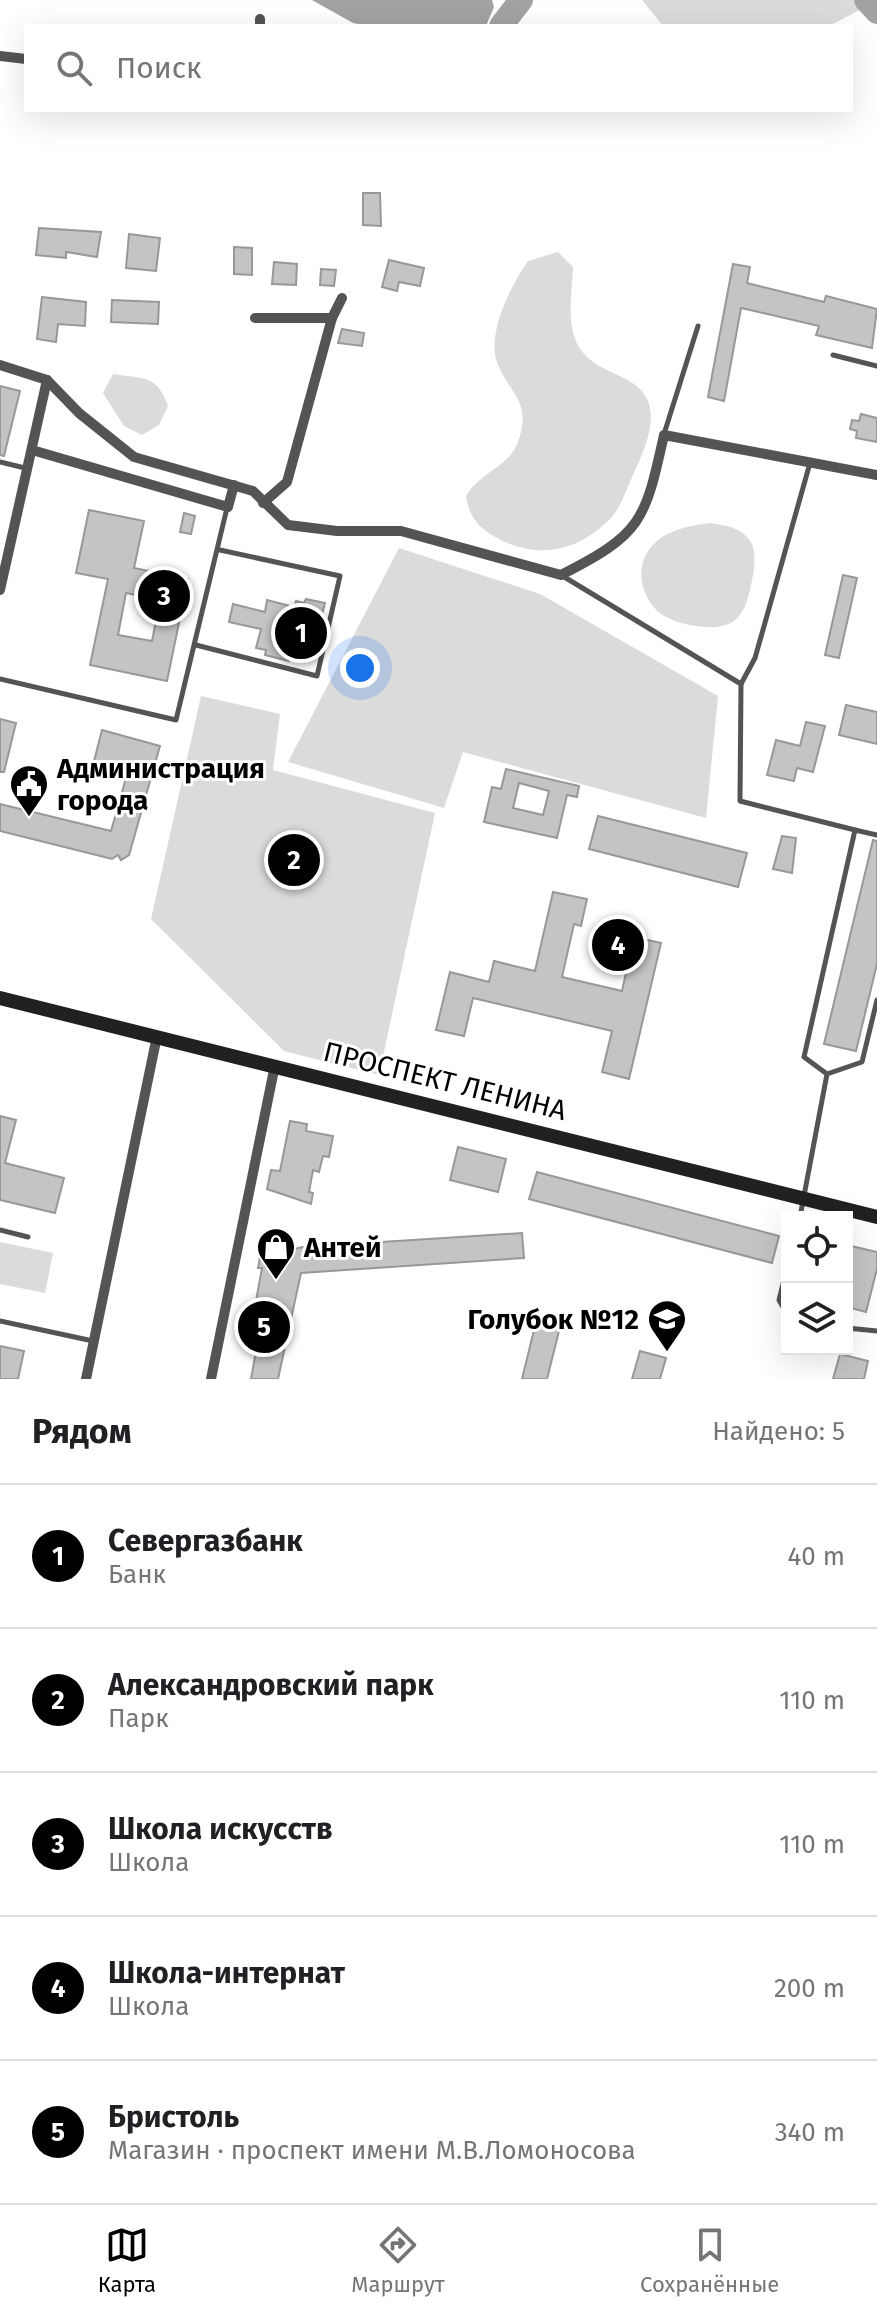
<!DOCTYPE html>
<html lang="ru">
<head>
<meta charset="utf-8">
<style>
	:root { --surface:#fff; --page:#f6f6f6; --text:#202124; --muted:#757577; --line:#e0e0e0; --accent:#000 }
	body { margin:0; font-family:"Fira Sans",sans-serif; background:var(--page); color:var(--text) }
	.controls { position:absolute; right:24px; bottom:24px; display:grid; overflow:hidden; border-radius:0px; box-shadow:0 8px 32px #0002 }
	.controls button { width:72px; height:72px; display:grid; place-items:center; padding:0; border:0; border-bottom:2px solid var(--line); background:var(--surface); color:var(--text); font:40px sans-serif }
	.you { position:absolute; left:360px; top:668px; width:28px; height:28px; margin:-20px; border:6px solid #fff; border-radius:50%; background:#1a73e8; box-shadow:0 0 0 12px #1a73e833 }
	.badge { display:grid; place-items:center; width:52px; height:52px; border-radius:50%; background:var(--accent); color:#fff; font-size:26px; font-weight:700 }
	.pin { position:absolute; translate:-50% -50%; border:4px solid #fff; box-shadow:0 2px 8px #0006 }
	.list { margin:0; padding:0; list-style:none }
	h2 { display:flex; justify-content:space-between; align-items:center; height:104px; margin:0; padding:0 32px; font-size:34px }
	h2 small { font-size:26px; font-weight:400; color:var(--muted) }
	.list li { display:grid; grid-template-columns:52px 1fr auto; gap:24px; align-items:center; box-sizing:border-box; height:144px; padding:0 32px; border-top:2px solid var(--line) }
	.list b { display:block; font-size:30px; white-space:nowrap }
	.list p { margin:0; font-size:26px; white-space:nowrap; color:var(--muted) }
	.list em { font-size:26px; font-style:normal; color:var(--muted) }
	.icon { flex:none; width:44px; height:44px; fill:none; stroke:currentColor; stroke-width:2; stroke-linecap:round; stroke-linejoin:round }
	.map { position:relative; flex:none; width:877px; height:1379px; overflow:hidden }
	.search { position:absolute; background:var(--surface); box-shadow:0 8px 32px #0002; left:24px; right:24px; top:24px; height:88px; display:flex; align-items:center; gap:20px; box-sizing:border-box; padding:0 28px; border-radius:0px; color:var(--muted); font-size:30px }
	.sheet { height:824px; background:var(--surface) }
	nav { display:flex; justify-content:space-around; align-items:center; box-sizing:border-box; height:112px; border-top:2px solid var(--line); background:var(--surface); font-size:22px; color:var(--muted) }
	nav a { display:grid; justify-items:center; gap:4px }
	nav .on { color:var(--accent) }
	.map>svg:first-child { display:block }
	.green { fill:#dbdbdb }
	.water { fill:#a2a2a2 }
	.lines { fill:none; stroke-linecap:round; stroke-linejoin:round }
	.river { stroke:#a2a2a2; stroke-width:24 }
	.building { fill:#c4c4c4; stroke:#989898; stroke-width:2; fill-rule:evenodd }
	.lane { stroke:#545454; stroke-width:5 }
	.street { stroke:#545454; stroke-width:10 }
	.secondary { stroke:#212121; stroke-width:14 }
	.labels { text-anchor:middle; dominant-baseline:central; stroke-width:6; stroke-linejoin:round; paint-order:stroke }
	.poi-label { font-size:28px; font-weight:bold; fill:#000; stroke:#fff; text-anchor:start }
	.street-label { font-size:28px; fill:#000; stroke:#fff }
</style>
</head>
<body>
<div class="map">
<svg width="877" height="1379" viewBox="0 0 877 1379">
	<rect width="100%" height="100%" fill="#fff"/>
	<!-- green -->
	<g class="green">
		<path d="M642 0H877V1L829 26H663Z"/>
		<path d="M558 252 573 267C572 293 565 328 581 350 601 379 651 373 651 417 651 435 641 458 633 475 627 488 621 507 611 518 580 550 541 560 501 540 480 529 470 520 466 496 482 470 511 467 519 439 531 402 511 395 498 365 485 336 511 285 528 261Z"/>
		<path d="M113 374C143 379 157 374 168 406L159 425 142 435 124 426 103 393Z"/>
		<path d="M710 523C724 525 739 527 749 539 756 548 755 564 753 575 746 614 739 632 696 626 683 624 672 621 661 614 640 597 633 564 654 544 667 530 692 525 710 523Z"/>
		<path d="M399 548 540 594 718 696 706 818 463 752 444 808 288 762Z"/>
		<path d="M201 696 280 714 273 770 435 813 379 1075 284 1051 151 919Z"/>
		<path d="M0 1242 53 1253 45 1293 0 1284Z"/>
	</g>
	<!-- water -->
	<path class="water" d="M312 0H492L494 7 486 26H368L353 23Z"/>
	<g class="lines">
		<!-- river -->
		<g class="river">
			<path d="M866 0 877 12"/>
			<path d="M501 26 521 0"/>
		</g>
	</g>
	<!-- building -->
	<g class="building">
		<path d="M363 193H380L381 226 363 225Z"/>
		<path d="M39 228 101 232 97 257 66 252V258L36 255Z"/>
		<path d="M129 234 160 238 156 271 126 268Z"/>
		<path d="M234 247 252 248V275L234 274Z"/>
		<path d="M389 260 424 268 420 286 399 282 397 291 382 287Z"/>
		<path d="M274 262 297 264 296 285 272 284Z"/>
		<path d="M733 264 750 267 747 283 824 302 826 296 877 309 872 348 816 335 819 326 741 308 724 401 708 397Z"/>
		<path d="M321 269 336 270 334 286 320 285Z"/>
		<path d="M42 297 86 302 85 326 58 324 56 342 37 339Z"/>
		<path d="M112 300 159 302 158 324 111 322Z"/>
		<path d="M342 329 364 333 362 346 338 343Z"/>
		<path d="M0 386 20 391 4 456 0 455Z"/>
		<path d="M861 414 877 418V442L856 438 857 431 850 429 852 420 859 421Z"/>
		<path d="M89 510 144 521 134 568 188 579 167 681 90 665 108 579 76 573ZM126 593 160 600 152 641 118 635Z"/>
		<path d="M184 513 195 516 191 534 180 532Z"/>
		<path d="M843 575 857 578 839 658 825 655Z"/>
		<path d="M306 599 325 603 319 626 312 625 307 647 293 643 289 661 265 655 266 650 256 648 261 629 229 622 233 604 265 612 267 600 294 607 296 601 304 603Z"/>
		<path d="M846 705 877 712V744L839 735Z"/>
		<path d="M0 719 16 723 4 772H0Z"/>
		<path d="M806 722 825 726 813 772 797 768 794 781 767 775 776 740 800 746Z"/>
		<path d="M102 730 160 746 129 855 121 860 118 855 112 859 0 831V804L111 831 126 778 92 769Z"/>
		<path d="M506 769 579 786 577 797 567 795 557 838 484 822 492 787 501 789ZM519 783 549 791 543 815 513 808Z"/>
		<path d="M598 816 747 853 738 887 589 849Z"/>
		<path d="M782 836 796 838 792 873 773 869Z"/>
		<path d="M873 840 877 841V964L856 1051 824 1044Z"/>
		<path d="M553 892 587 899 581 926 574 924 562 977 622 991 634 937 661 943 629 1079 602 1072 612 1031 473 998 464 1036 436 1030 450 972 489 982 494 961 535 971Z"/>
		<path d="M0 1116 16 1120 5 1163 64 1178 55 1213 0 1200Z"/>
		<path d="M290 1121 307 1124 306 1131 333 1136 329 1157 323 1156 319 1172 313 1170 309 1192 313 1193 311 1204 267 1189 271 1170 280 1171Z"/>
		<path d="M458 1147 506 1159 498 1192 450 1180Z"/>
		<path d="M537 1172 779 1236 772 1263 529 1199Z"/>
		<path d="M522 1233 524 1258 301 1273 278 1379H251L258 1340 249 1339 262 1268H258L260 1257 303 1247Z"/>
		<path d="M847 1245 877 1252V1269L866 1312 847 1307Z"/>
		<path d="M536 1322 560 1327 547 1379H522Z"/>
		<path d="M0 1346 24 1351 18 1379H0Z"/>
		<path d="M640 1351 666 1358 660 1379H632Z"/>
		<path d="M840 1354 868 1361 864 1379H833Z"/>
	</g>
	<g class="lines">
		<!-- lane -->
		<g class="lane">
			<path d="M833 355 877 366"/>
			<path d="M664 434 698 326"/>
			<path d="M0 462 29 469"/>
			<path d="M561 575 741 684 740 801 855 830"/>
			<path d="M196 645 317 676 340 576 220 550"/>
			<path d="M0 679 176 720 227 508"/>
			<path d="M741 684 755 658 810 463"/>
			<path d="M827 1074 804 1057 855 830 877 835"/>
			<path d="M827 1074 862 1062 877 1000"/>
			<path d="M800 1217 827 1074"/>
			<path d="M0 1230 28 1237"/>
			<path d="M787 1268 779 1300 787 1314"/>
			<path d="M0 1321 93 1341"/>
			<path d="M847 1328 877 1331"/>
		</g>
		<!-- street -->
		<g class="street">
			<path d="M260 19V26"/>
			<path d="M0 56 26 59"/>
			<path d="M255 318H332L342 298"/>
			<path d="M0 365 47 380 79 413 134 457 253 491 288 525 337 531H401L561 575C642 534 645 521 664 435L877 475"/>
			<path d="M32 450 228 507 234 485"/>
			<path d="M263 503 287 482 332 318"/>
			<path d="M0 590 47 380"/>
			<path d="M86 1379 157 1036"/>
			<path d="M211 1379 275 1065"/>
		</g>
		<!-- secondary -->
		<path class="secondary" d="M0 998 877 1217"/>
	</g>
	<!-- icons -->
	<defs>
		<g id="civic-pin" transform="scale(2)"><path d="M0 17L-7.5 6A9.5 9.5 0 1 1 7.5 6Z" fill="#000" stroke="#fff"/><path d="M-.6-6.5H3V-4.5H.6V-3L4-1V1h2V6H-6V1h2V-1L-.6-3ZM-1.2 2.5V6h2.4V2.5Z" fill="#fff"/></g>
		<g id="shop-pin" transform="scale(2)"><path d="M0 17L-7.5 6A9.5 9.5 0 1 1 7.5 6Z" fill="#000" stroke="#fff"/><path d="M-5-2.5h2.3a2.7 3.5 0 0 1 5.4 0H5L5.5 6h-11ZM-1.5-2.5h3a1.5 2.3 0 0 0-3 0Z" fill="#fff"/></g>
		<g id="school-pin" transform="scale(2)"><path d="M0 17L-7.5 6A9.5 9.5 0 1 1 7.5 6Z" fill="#000" stroke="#fff"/><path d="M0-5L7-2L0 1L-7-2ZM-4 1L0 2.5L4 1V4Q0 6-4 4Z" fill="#fff"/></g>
	</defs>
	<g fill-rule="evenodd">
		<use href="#civic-pin" x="29" y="784"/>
		<use href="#shop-pin" x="276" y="1247"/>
		<use href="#school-pin" x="667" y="1319"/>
	</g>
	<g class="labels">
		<!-- poi labels -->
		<g class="poi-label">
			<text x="57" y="768">Администрация<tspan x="57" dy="32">города</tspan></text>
			<text x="304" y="1247">Антей</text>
			<text x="639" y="1319" text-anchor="end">Голубок №12</text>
		</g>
		<!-- street labels -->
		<g class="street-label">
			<text transform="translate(445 1081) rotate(14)">ПРОСПЕКТ ЛЕНИНА</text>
		</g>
	</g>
</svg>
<div class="controls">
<button><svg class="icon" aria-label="locate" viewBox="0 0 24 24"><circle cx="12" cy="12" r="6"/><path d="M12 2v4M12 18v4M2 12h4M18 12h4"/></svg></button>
<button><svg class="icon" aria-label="layers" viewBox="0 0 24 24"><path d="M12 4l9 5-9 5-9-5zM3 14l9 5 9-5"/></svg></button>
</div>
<div class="you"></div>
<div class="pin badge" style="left:301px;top:633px">1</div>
<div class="pin badge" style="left:294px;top:860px">2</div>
<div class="pin badge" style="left:164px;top:596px">3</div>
<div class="pin badge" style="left:618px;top:945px">4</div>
<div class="pin badge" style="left:264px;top:1327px">5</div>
<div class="search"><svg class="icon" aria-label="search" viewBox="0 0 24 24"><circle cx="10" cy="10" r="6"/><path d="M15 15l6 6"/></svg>Поиск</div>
</div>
<section class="sheet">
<h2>Рядом<small>Найдено: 5</small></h2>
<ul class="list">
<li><span class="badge">1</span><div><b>Севергазбанк</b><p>Банк</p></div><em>40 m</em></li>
<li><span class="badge">2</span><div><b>Александровский парк</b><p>Парк</p></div><em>110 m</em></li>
<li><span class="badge">3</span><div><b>Школа искусcтв</b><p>Школа</p></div><em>110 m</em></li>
<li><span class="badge">4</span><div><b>Школа-интернат</b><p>Школа</p></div><em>200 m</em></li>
<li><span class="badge">5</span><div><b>Бристоль</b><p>Магазин · проспект имени М.В.Ломоносова</p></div><em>340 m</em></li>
</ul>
</section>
<nav>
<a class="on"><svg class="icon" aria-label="map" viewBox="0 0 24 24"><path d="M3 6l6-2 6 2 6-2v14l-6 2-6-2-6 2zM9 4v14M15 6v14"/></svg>Карта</a>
<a><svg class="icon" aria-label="directions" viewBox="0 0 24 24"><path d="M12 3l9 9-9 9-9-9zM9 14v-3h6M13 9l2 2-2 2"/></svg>Маршрут</a>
<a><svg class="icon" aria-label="saved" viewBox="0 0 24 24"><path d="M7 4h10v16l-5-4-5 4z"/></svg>Сохранённые</a>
</nav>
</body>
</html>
